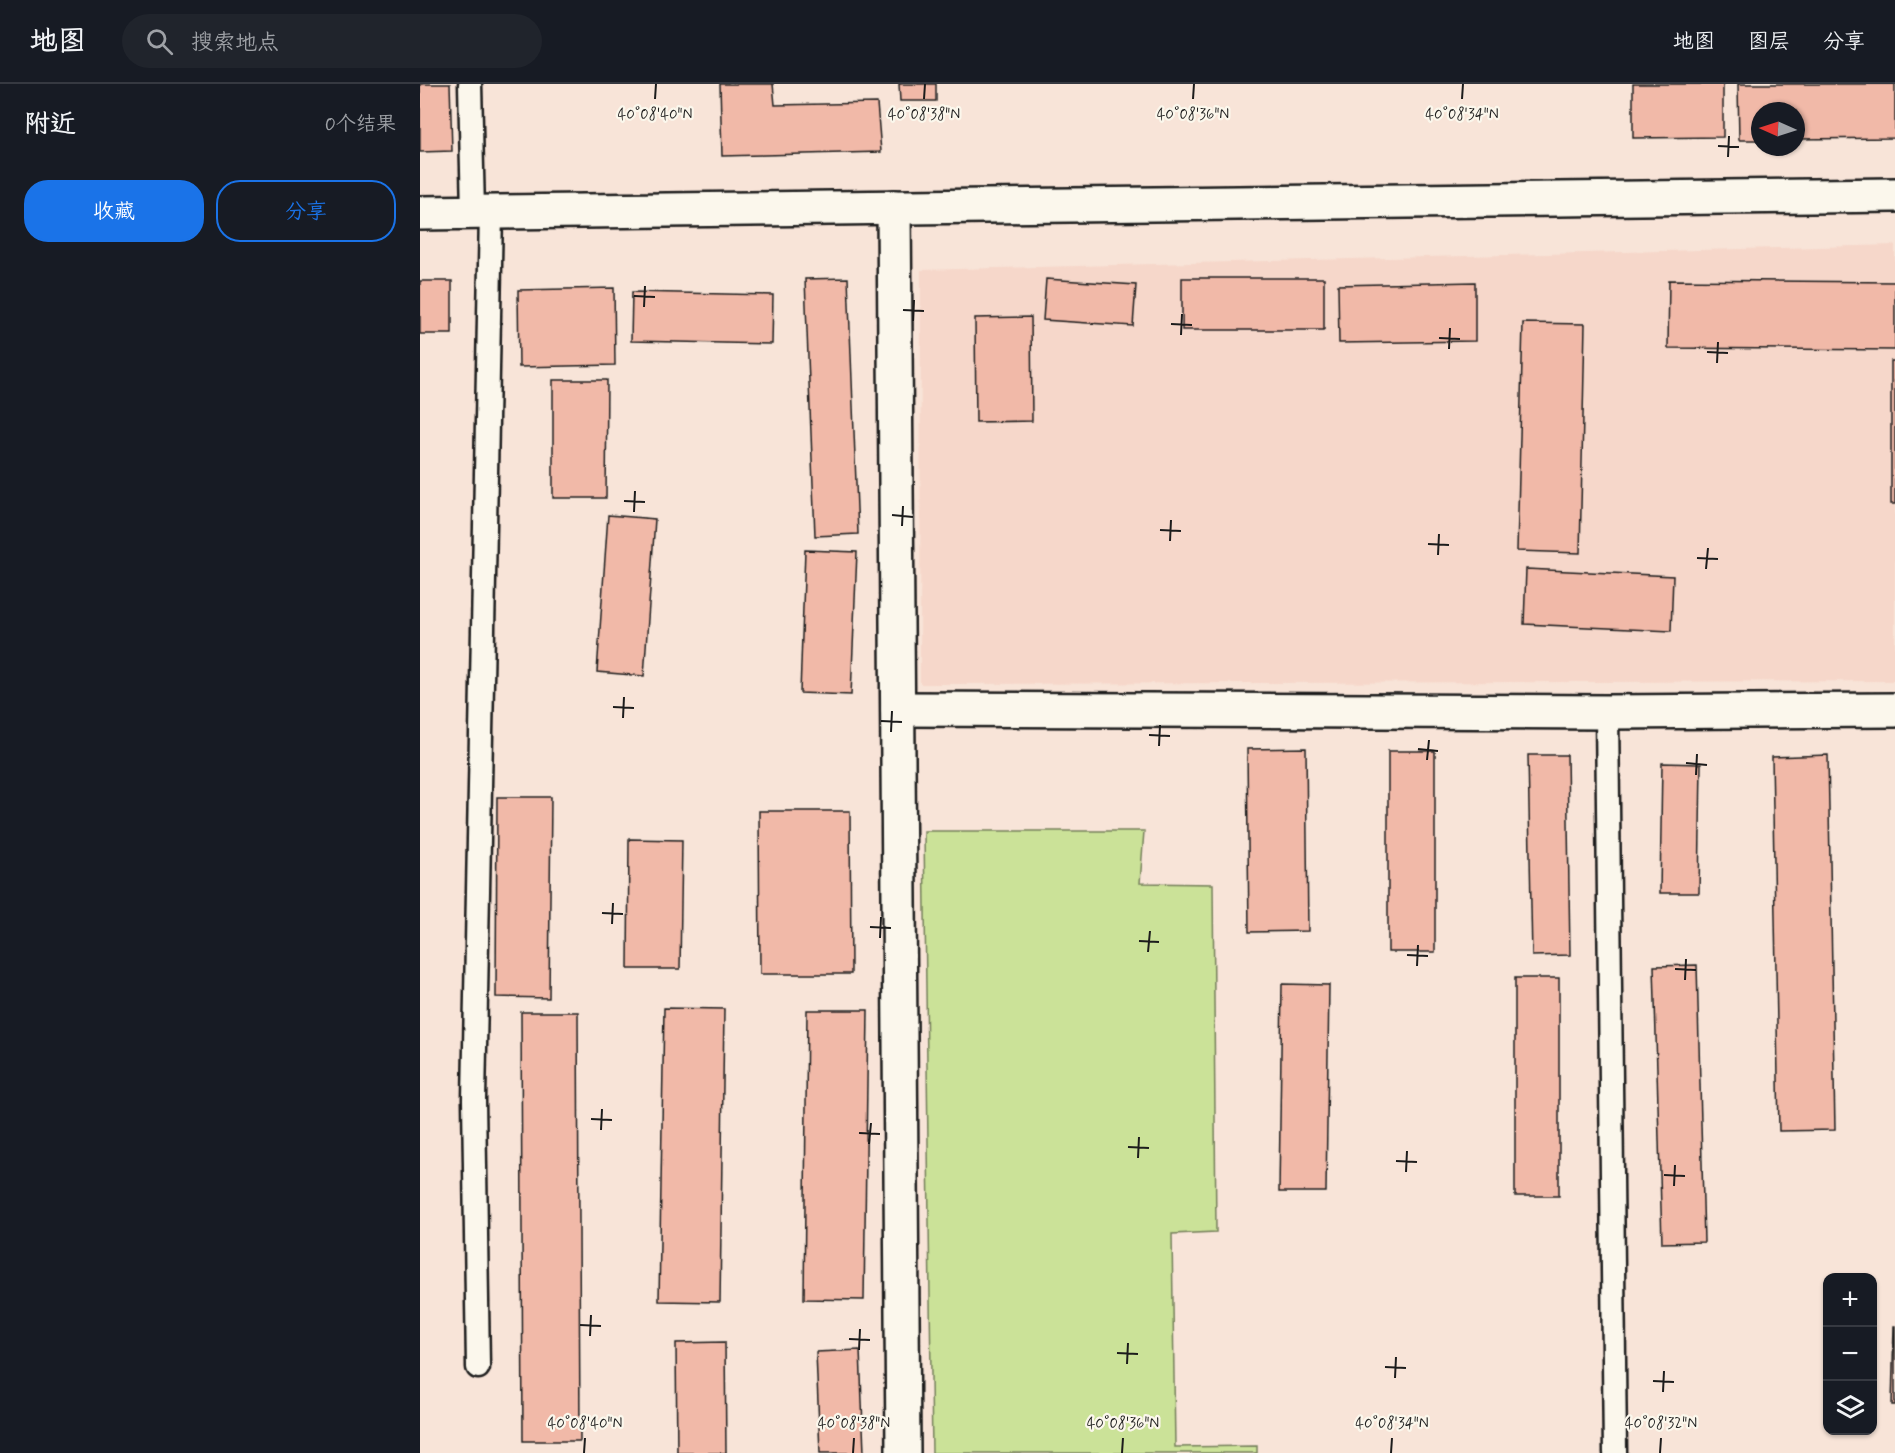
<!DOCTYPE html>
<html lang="zh">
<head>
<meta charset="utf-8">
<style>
	:root { --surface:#171b24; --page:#20242c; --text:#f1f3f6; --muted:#9ea1a6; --line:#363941; --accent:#1a73e8 }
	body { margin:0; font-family:Mynerve,"LXGW WenKai TC",sans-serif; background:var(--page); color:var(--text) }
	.controls { position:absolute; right:18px; bottom:18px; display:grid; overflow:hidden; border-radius:12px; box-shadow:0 2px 4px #0004 }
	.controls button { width:54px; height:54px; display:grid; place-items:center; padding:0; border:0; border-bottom:2px solid var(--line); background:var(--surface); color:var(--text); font:30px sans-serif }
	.compass { position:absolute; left:1331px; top:18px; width:54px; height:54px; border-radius:50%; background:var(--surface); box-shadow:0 2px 4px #0004; rotate:273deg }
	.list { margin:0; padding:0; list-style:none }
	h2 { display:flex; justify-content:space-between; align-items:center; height:78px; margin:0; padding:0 24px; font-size:26px }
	h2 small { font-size:20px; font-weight:400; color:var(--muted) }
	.actions { display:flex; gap:12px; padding:18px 24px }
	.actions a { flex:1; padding:14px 0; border:2px solid var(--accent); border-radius:24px; text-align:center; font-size:21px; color:var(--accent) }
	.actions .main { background:var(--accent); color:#fff }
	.icon { flex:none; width:33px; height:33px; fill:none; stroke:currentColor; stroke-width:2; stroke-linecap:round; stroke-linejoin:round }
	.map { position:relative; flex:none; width:1475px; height:1369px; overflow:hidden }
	header { display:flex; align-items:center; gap:36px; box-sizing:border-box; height:84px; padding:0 30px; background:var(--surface); border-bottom:2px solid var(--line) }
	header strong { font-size:28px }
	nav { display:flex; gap:33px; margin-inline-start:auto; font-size:21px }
	.search { width:420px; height:54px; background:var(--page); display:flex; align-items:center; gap:15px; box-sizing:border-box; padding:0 21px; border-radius:33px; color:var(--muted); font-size:22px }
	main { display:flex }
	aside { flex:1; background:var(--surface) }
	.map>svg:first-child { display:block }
	.built { fill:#f6d7ca }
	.green { fill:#cbe298; stroke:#747f5a; stroke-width:1.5 }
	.building { fill:#f1b9a8; stroke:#1c1c1c; stroke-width:1.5 }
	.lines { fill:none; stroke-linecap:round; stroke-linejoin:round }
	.street-casing { stroke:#1c1c1c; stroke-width:27 }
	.secondary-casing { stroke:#1c1c1c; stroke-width:38 }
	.highway-casing { stroke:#1c1c1c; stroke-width:38 }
	.street { stroke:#fbf7ec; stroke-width:22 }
	.secondary { stroke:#fbf7ec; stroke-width:33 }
	.highway { stroke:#fbf7ec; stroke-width:33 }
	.ticks { fill:none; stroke:#1c1c1c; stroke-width:2 }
	.ticks-label { font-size:15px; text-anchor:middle; fill:#1c1c1c; stroke:#fbf7ec; stroke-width:4.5; stroke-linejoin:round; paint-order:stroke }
</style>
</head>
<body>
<header>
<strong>地图</strong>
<div class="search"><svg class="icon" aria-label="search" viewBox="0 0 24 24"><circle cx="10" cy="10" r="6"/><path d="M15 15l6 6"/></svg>搜索地点</div>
<nav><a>地图</a><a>图层</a><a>分享</a></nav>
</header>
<main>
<aside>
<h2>附近<small>0个结果</small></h2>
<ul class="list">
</ul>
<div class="actions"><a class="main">收藏</a><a>分享</a></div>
</aside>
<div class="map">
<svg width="1475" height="1369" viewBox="0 0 1475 1369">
	<rect width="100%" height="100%" fill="#f8e4d8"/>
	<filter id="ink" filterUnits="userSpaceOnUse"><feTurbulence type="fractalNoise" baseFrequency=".0167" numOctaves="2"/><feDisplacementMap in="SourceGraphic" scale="12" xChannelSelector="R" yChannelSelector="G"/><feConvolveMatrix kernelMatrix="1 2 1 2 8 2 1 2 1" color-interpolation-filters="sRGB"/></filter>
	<g filter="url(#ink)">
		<!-- built -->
		<path class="built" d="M1475 161V597L500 600 501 186Z"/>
		<!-- green -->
		<path class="green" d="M504 747H724L720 799 793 800 796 1148 752 1150 755 1363 837 1362V1369H512Z"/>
		<!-- building -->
		<g class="building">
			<path d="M0 0H30L32 67 0 68Z"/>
			<path d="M300 0H353L355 21 457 19 461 68 302 72Z"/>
			<path d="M479 0H516V17H480Z"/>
			<path d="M1213 0H1303V53L1213 54Z"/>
			<path d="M1318 0H1475V54L1376 55V27H1340V56H1319Z"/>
			<path d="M428 194 438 450 395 452 385 195Z"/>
			<rect x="762" y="194" width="142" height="52"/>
			<path d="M626 195 716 201 713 242 623 236Z"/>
			<path d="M1249 196 1475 198V266L1248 264Z"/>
			<rect x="0" y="197" width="32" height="53"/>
			<path d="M1055 198V257L919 259 918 201Z"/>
			<path d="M194 204 195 281 99 283 98 206Z"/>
			<path d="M212 208 353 211 352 260 211 257Z"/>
			<path d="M611 233 612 337 556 338 555 234Z"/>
			<path d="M1103 239 1165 240 1160 469 1097 467Z"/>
			<rect x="1471" y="277" width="4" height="143"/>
			<path d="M133 296H187L186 414H133Z"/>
			<path d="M188 431 235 435 224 592 177 588Z"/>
			<path d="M385 466 437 468 431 611 380 609Z"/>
			<path d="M1106 485 1253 492 1251 547 1104 540Z"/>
			<path d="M886 664 888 847 829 848 827 665Z"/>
			<rect x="968" y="667" width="47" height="201"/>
			<path d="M1108 671H1147L1150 871 1112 872Z"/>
			<path d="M1408 671 1415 1046 1359 1047 1352 673Z"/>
			<path d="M1242 679 1281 680 1279 809H1240Z"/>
			<path d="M77 713H131L129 914 76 913Z"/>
			<path d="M339 727H430L431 890H340Z"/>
			<path d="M209 755 262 756 260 885H208Z"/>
			<path d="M1277 881 1284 1158 1242 1159 1234 882Z"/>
			<rect x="1095" y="894" width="44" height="218"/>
			<path d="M862 900 909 901 906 1108H859Z"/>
			<path d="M244 924 304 925 300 1218 239 1217Z"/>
			<path d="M387 926H448L444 1216 384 1215Z"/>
			<path d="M101 928H158L160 1357H103Z"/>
			<path d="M1474 1242H1475V1321H1472Z"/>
			<path d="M305 1258 306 1369H257L256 1259Z"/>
			<path d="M440 1266 444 1369H400L396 1268Z"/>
		</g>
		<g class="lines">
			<!-- street casing -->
			<g class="street-casing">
				<g id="street">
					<path d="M50 0 53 128"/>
					<path d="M1187 628 1195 1369"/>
					<path d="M58 1283 54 1016 71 128"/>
				</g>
			</g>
			<!-- secondary casing -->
			<g class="secondary-casing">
				<g id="secondary">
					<path d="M474 123 483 1369"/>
					<path d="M478 625 1187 628 1475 626"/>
				</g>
			</g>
			<!-- highway casing -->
			<g class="highway-casing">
				<path id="highway" d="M0 129 1475 111"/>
			</g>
			<!-- street -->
			<use href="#street" class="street"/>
			<!-- secondary -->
			<use href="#secondary" class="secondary"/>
			<!-- highway -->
			<use href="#highway" class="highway"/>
		</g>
	</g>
	<!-- ticks -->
	<path class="ticks" d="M235 15 236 0M504 15 505 0M773 15 774 0M1042 15 1043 0M1298 62 1319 63M1308 73 1309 52M214 212 235 213M224 223 225 202M483 226 504 227M493 237 494 216M751 240 772 241M761 251 762 230M1019 254 1040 255M1029 265 1030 244M1287 268 1308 269M1297 279 1298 258M204 417 225 418M214 428 215 407M472 431 493 433M482 442 483 422M740 446 761 447M750 457 751 436M1008 460 1029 461M1018 471 1019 450M1277 474 1298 475M1286 485 1288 464M193 623 214 624M203 634 204 613M461 637 482 638M471 648 472 627M729 651 750 652M739 662 740 641M998 665 1018 667M1007 676 1009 656M1266 679 1287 681M1276 691 1277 670M182 829 203 830M192 840 193 819M450 843 471 844M460 854 461 833M719 857 739 858M728 868 730 847M987 871 1008 872M997 882 998 861M1255 885 1276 886M1265 896 1266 875M171 1035 192 1036M181 1046 182 1025M439 1049 460 1050M449 1060 451 1039M708 1063 729 1064M718 1074 719 1053M976 1077 997 1078M986 1088 987 1067M1244 1091 1265 1092M1254 1102 1255 1081M160 1241 181 1242M170 1252 171 1231M429 1255 450 1256M439 1266 440 1245M697 1269 718 1270M707 1280 708 1259M965 1283 986 1284M975 1294 976 1273M1233 1297 1254 1298M1243 1308 1244 1287M164 1369 165 1354M433 1369 434 1354M702 1369 703 1354M971 1369 972 1354M1240 1369 1241 1354"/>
	<g class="ticks-label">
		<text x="235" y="35">40°08'40"N</text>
		<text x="504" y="35">40°08'38"N</text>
		<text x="773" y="35">40°08'36"N</text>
		<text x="1042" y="35">40°08'34"N</text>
		<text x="165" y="1344">40°08'40"N</text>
		<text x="434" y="1344">40°08'38"N</text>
		<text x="703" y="1344">40°08'36"N</text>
		<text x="972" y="1344">40°08'34"N</text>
		<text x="1241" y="1344">40°08'32"N</text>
	</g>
</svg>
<div class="controls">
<button>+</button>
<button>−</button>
<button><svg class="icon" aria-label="layers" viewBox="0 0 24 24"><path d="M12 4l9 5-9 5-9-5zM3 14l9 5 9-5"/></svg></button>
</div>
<svg class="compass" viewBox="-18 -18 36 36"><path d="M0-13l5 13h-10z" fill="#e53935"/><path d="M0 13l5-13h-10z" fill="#9ea1a6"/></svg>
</div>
</main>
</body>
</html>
